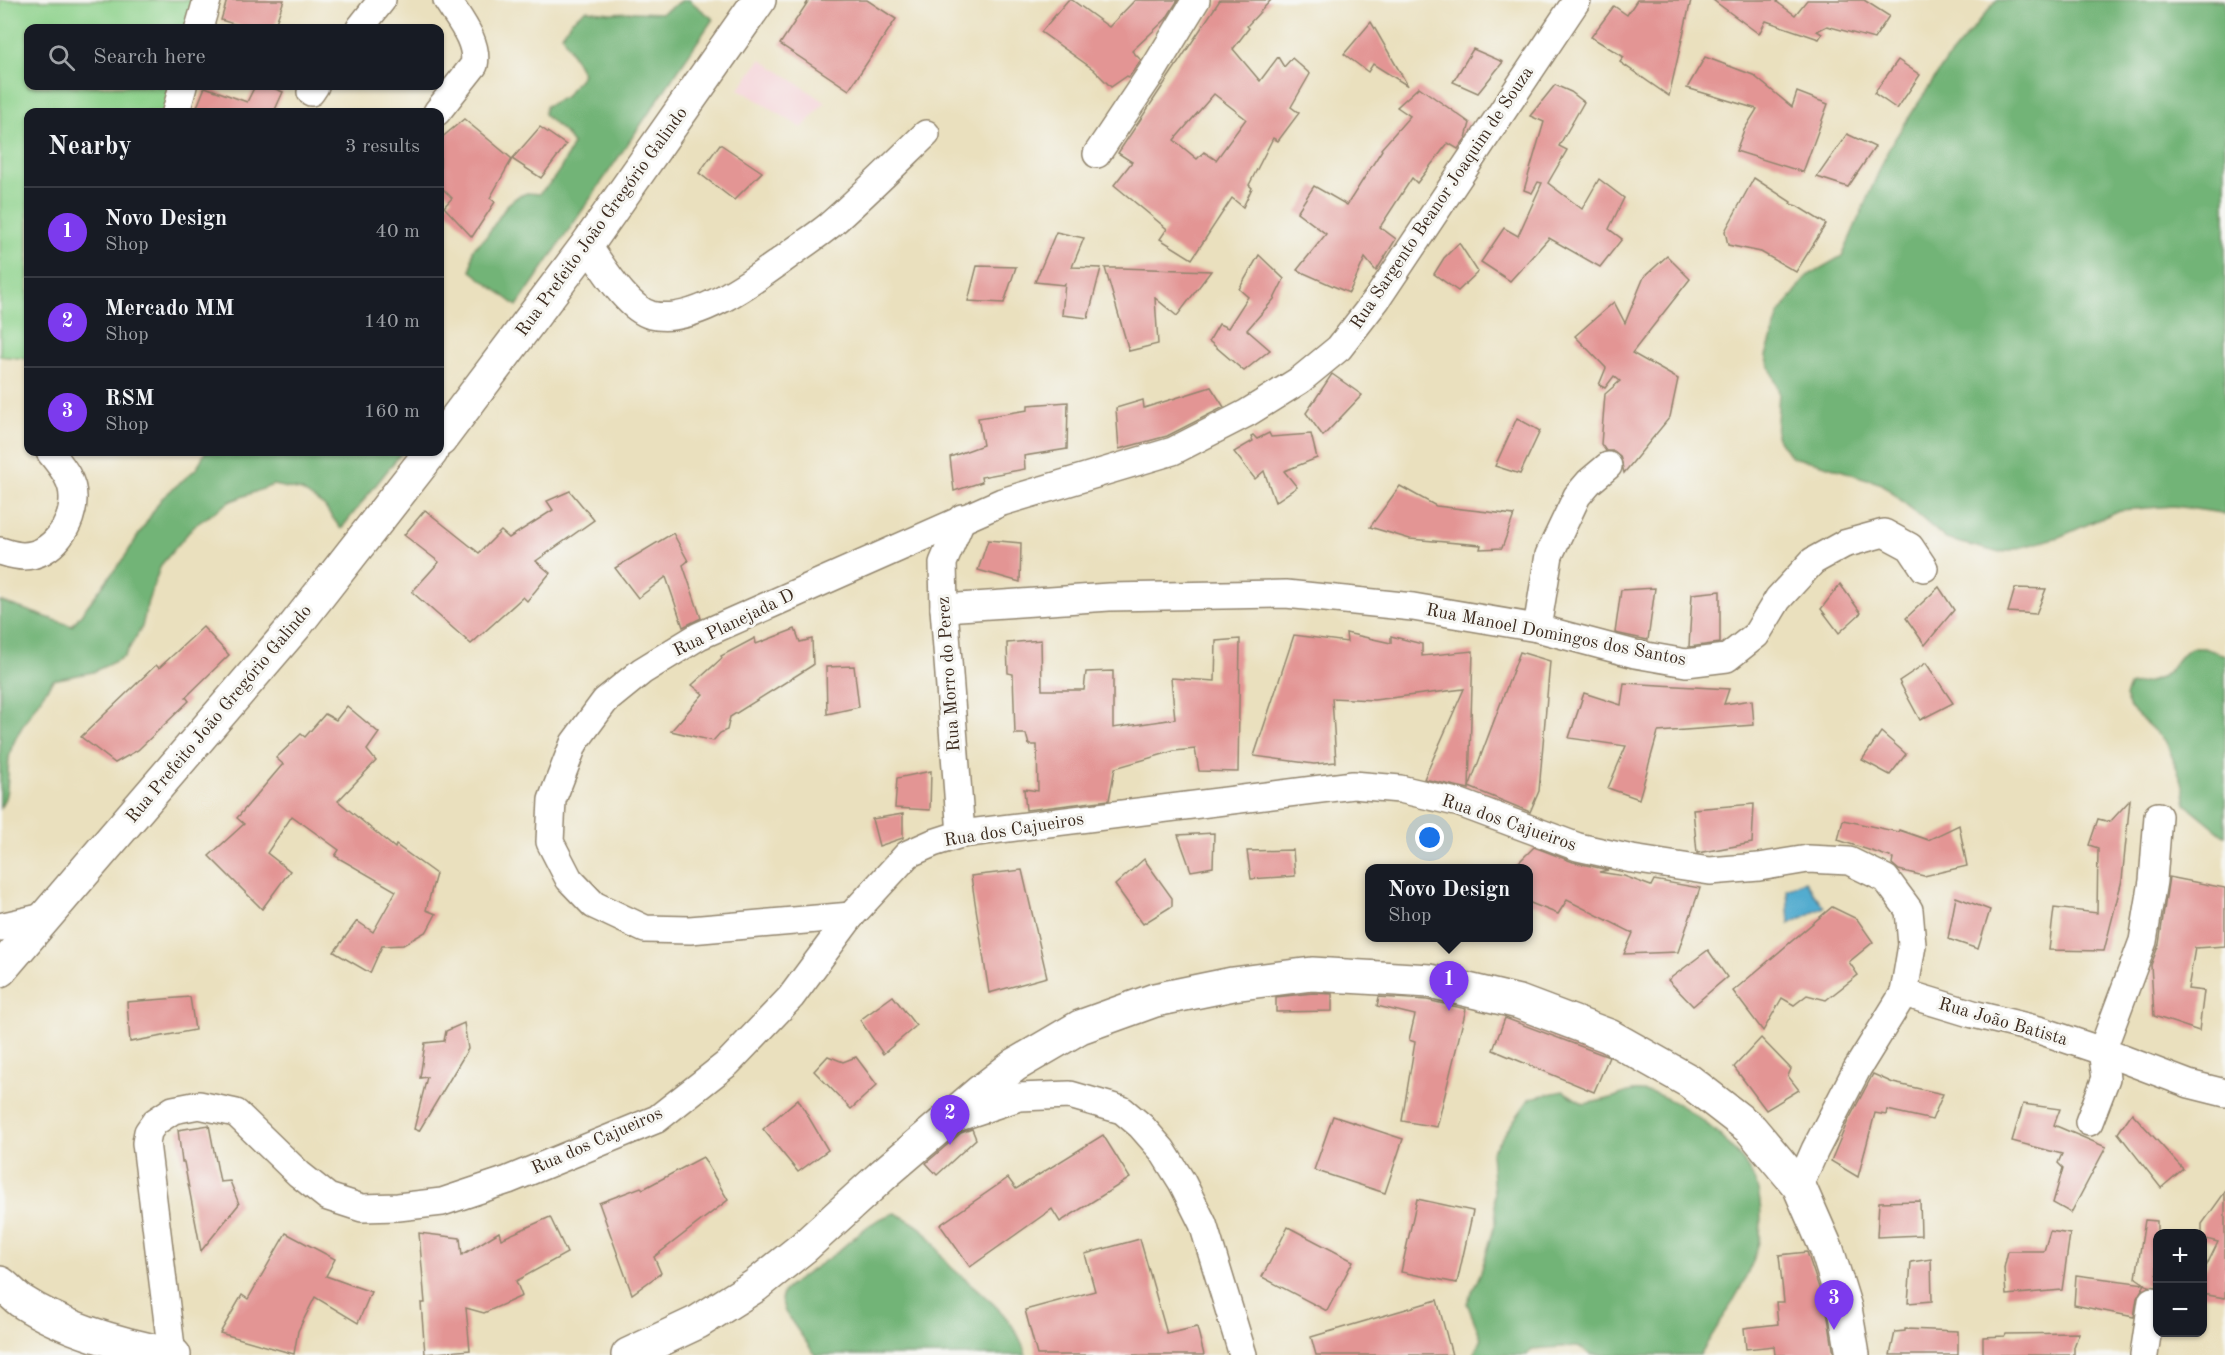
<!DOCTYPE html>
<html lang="en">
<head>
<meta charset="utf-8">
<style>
	:root { --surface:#171b24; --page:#20242c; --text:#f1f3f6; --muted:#9ea1a6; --line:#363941; --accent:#7c3aed }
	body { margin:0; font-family:"Old Standard TT",serif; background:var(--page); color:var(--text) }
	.controls { position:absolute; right:18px; bottom:18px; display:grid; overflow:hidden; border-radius:12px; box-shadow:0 2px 4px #0004 }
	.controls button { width:54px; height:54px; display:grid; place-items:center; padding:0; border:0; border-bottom:2px solid var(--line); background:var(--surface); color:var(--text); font:30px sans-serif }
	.you { position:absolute; left:1430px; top:838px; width:21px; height:21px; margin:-15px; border:4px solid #fff; border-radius:50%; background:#1a73e8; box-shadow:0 0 0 9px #1a73e833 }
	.badge { display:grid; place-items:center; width:39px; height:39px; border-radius:50%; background:var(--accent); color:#fff; font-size:20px; font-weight:700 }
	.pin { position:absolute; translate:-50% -50px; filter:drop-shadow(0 2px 3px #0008) }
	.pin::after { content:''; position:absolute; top:32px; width:21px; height:18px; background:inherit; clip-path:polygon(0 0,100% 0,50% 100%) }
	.popup { position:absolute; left:1365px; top:864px; width:168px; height:78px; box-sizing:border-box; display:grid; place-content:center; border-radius:12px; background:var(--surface); filter:drop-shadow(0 2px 4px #0005); font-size:20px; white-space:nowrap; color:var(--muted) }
	.popup b { font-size:22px; color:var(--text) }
	.popup::after { content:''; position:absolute; left:50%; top:100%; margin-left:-12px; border:12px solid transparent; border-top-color:var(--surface) }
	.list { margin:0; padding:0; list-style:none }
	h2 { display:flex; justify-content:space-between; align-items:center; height:78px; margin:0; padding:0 24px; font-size:26px }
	h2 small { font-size:20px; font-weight:400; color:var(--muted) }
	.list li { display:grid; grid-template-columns:39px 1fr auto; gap:18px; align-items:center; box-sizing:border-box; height:90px; padding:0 24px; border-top:2px solid var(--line) }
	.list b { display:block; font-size:22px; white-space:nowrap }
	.list p { margin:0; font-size:20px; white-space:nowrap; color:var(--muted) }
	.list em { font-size:20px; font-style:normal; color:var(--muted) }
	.icon { flex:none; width:33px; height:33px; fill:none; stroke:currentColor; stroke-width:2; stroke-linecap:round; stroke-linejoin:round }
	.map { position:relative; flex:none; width:2225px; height:1355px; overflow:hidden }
	.search { position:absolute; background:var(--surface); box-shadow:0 2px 4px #0004; left:24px; top:24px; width:420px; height:66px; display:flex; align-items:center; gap:15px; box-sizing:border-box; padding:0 21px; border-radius:12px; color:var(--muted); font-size:22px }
	.panel { position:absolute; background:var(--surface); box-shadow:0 2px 4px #0004; left:24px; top:108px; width:420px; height:348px; border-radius:12px }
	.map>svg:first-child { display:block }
	.built { fill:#f6cfd6 }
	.green { fill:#8dd28b; stroke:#647e54; stroke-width:1.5 }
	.forest { fill:#72b477; stroke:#566f4a; stroke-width:1.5 }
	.water { fill:#52accf; stroke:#466b76; stroke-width:1.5 }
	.building { fill:#e39594; fill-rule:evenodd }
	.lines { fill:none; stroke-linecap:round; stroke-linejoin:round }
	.minor-casing { stroke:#92856e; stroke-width:30 }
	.major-casing { stroke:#92856e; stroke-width:36 }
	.minor { stroke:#fff; stroke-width:27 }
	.major { stroke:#fff; stroke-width:33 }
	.labels { text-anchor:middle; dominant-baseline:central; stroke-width:6; stroke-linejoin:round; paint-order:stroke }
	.street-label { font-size:18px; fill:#3b2a1e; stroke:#f6f6f2 }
</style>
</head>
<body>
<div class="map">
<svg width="2225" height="1355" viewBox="0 0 2225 1355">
	<rect width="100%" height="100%" fill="#f6f6f2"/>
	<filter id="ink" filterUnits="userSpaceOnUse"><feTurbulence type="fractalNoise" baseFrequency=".0167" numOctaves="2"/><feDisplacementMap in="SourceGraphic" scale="12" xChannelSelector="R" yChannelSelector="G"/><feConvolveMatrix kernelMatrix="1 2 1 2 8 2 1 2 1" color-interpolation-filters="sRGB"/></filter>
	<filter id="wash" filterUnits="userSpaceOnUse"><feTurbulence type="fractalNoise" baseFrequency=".008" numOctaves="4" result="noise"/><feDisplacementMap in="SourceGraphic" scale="24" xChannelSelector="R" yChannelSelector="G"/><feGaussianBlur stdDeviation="1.35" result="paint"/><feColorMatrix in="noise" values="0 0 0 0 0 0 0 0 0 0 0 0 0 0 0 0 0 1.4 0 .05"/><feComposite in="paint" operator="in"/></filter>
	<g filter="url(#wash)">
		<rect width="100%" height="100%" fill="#eae0be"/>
		<!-- built -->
		<path class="built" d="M761 59 825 102 802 128 739 89Z"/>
		<!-- green -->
		<path class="green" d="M0 0H207L199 28H28V86H183L176 112H28V359L0 356Z"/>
		<!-- forest -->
		<g class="forest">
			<path d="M683 0H689L713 19 517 306 471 271 473 249 486 237 507 205 517 197 527 193 539 194C556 179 564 164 573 144 566 131 554 125 544 114L546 106 565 97 583 74 562 35 571 21 586 10 610 13 633 12 662 13Z"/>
			<path d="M1997 0H2225V515L2222 513 2174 506 2120 510 2059 537 2000 553 1946 539 1882 484 1819 463 1791 457 1776 436 1779 392 1766 356 1779 314 1807 276 1842 256 1890 146 1946 61Z"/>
			<path d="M205 452H402L341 529 324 506 302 491 273 485 231 501 194 526 161 565 148 601 142 627 124 657 93 672 53 680C41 698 15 733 10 753 6 771 11 793 0 808V601L72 626 126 555 161 499 197 468Z"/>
			<path d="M2190 648H2204L2225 655V836L2186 804 2182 781 2166 742 2130 708 2125 697 2129 686C2138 683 2150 683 2158 679 2173 672 2177 655 2190 648Z"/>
			<path d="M1563 1091 1584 1104C1593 1102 1602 1101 1611 1098 1618 1096 1625 1092 1633 1091 1674 1087 1746 1150 1757 1187 1762 1204 1762 1230 1758 1246 1747 1285 1720 1321 1700 1355H1591L1578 1346 1532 1349 1527 1355H1474L1481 1338 1467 1303 1481 1272 1496 1221 1491 1153 1530 1098Z"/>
			<path d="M895 1213C905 1218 918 1224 926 1233 936 1244 941 1258 951 1267 981 1294 1015 1315 1026 1355H815L785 1312 781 1299 784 1291C799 1277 817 1267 833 1255 856 1238 866 1222 895 1213Z"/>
		</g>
		<!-- water -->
		<path class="water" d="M1805 881 1824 907 1789 924 1787 889Z"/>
		<g id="blocks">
			<!-- building -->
			<g class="building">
				<path d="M227 0H284L274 28H246L221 20Z"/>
				<path d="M809 0H867L896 19 849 90 780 44Z"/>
				<path d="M1068 0H1072L1109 27 1135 0H1178L1166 19 1132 51 1141 60 1129 77 1127 76 1111 87 1093 69 1041 32Z"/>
				<path d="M1220 0H1271L1247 26 1249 28 1233 49 1260 81 1278 57 1284 67 1292 58 1310 74 1291 107 1299 113 1278 141 1273 138 1249 185 1252 188 1243 207 1232 198 1192 259 1160 239 1167 229 1114 185 1132 162 1118 153ZM1214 94 1246 119 1216 160 1204 152 1197 159 1174 140Z"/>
				<path d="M1637 0H1691L1669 96 1620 62 1624 57 1591 37 1614 6 1627 15Z"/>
				<path d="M1713 0H1778L1777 2 1795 15 1807 0H1864L1889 16 1874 39 1827 26 1817 31 1822 34 1819 39 1766 21 1759 34Z"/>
				<path d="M1371 22 1408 86 1373 64 1368 72 1344 54Z"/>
				<path d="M1473 49 1503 62 1478 93 1453 82Z"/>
				<path d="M1705 57 1753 75 1792 107 1797 92 1828 104 1803 172 1736 151 1744 130 1757 109 1687 88Z"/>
				<path d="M1898 60 1920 75 1897 109 1874 93Z"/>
				<path d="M1555 85 1571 92 1584 102 1559 146 1567 150 1548 183 1582 209 1599 179 1624 198 1609 229 1622 239 1600 267 1549 238 1510 281 1481 262 1504 228 1518 236 1542 183 1538 182 1532 193 1524 190 1544 122 1530 116Z"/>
				<path d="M255 86H268L283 92 274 112H195L205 87 247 102Z"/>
				<path d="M1419 87 1470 123 1466 138 1458 149 1448 143 1417 183 1412 178 1380 227 1396 239 1376 271 1365 258 1349 293 1297 270 1326 234 1297 212 1314 186 1347 205 1382 150 1381 149 1410 116 1397 107Z"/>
				<path d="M464 119 512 159 490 198 495 202 472 237 444 207 452 198 440 186V139Z"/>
				<path d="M540 127 566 145 541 178 512 159Z"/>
				<path d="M1847 134 1875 147 1848 187 1817 177Z"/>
				<path d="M720 144 762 172 734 200 699 173Z"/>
				<path d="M1754 178 1791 202 1790 204 1797 206 1826 224 1796 272 1761 252 1728 245 1725 231Z"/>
				<path d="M1056 232 1084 238 1072 267 1101 268 1088 318 1062 315 1065 283 1064 285 1035 282Z"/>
				<path d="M1459 243 1478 272 1458 291 1434 274 1444 258Z"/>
				<path d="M1259 255 1284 279 1274 299 1247 330 1270 350 1244 371 1209 341 1219 324 1228 328 1248 297 1239 289Z"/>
				<path d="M1667 256 1690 279 1632 353 1678 379 1670 417 1624 473 1620 456 1614 451H1606L1601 444 1605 394 1620 381 1614 376 1605 388 1599 385 1606 368 1575 336 1614 302 1625 323 1644 277Z"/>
				<path d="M977 266 1016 267 1004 303 968 301Z"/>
				<path d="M1105 268H1120L1211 271 1177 316 1155 298 1158 344 1129 351Z"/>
				<path d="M1332 374 1362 395 1323 436 1306 413Z"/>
				<path d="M1211 387 1224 407 1167 436 1119 449 1116 408 1143 400 1144 408Z"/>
				<path d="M1068 402 1067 449 1024 456 1025 469 981 477 982 482 954 491 950 457 983 445 978 418 1028 410V405Z"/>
				<path d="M1517 418 1540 431 1520 474 1495 466Z"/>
				<path d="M1269 433 1271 437 1311 434 1317 458 1284 471 1297 487 1275 502 1264 471 1255 479 1234 452 1253 441 1251 436 1253 435 1257 439Z"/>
				<path d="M1400 486 1436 506 1514 515 1502 548 1480 549 1481 545 1410 539 1370 527Z"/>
				<path d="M570 491 594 520 536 561 550 573 527 601 523 597 471 644 412 592 439 562 404 535 425 510 479 553 501 531 509 538 553 510 547 501Z"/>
				<path d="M673 533 688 561 683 565 701 618 683 627 666 577 638 598 615 568Z"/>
				<path d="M988 540 1021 543 1020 582 978 570Z"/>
				<path d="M1840 584 1861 613 1839 633 1821 609Z"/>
				<path d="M1939 587 1954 610 1925 645 1906 618Z"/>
				<path d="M1655 588 1648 640 1615 633 1621 590Z"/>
				<path d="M2015 588 2046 589 2036 614 2008 612Z"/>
				<path d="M1720 591V643L1689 647 1692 594Z"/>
				<path d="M203 627 229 655 186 697 189 701 138 750 115 763 81 737 156 665 159 668Z"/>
				<path d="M795 629 800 642 812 639 813 665 730 717 727 730 720 733 713 741 671 731 703 694 692 685 722 658 721 656 755 638 756 644Z"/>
				<path d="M1346 633 1391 643V636L1422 644V656L1473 651 1469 789 1424 779 1464 689 1374 700 1332 698 1336 762 1314 764 1254 756 1294 635 1347 642Z"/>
				<path d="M1240 639 1238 772 1199 771 1195 749 1174 751 1115 768 1109 800 1026 810 1024 789 1038 791 1037 745H1029L1026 734H1015L1013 674 1008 673 1007 643 1041 640 1042 690H1084L1086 672 1113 671V728L1175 719 1171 678 1215 681 1216 641Z"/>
				<path d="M1520 652 1550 661 1539 791 1530 812 1469 787Z"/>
				<path d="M1926 663 1953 703 1920 720 1899 681Z"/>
				<path d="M854 666 859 707 827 714 826 667Z"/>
				<path d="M1624 683 1729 689 1724 704 1752 700 1754 725 1658 732 1639 799 1608 788 1626 746 1569 738 1584 693 1621 705Z"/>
				<path d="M347 706 379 733 367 750 376 761 338 801 395 848 396 845 436 874 426 910 436 914 427 931 403 945 382 946 370 973 334 952 357 921 373 932 396 891 335 856 339 850 292 816 267 853 290 871 262 909 209 856 244 824 237 818 283 764 276 758 301 734 305 737 325 714 336 720Z"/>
				<path d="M1881 732 1906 754 1890 775 1862 760Z"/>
				<path d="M931 771 930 810 895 808 897 778Z"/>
				<path d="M2130 800 2122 880 2104 951 2049 950 2054 908 2097 913 2098 848 2089 845 2098 819 2110 822Z"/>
				<path d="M1754 804 1752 843 1697 853 1693 809Z"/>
				<path d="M903 814V838L879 846 872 819Z"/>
				<path d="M1843 820 1898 832 1899 830 1928 840 1959 825 1967 866 1924 876 1899 870 1892 864 1893 858 1838 840Z"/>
				<path d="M1214 833 1213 867 1191 871 1178 835Z"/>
				<path d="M1534 847 1573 862 1608 870 1599 872 1624 876 1651 886 1654 880 1700 888 1678 952 1624 954 1633 933 1567 900 1558 914 1528 902V868H1513Z"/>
				<path d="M1293 850 1295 876 1251 879 1247 851Z"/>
				<path d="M1144 859 1172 898V906L1143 924 1115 885Z"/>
				<path d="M1022 870 1047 977 989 993 971 876Z"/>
				<path d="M2169 877 2225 888V946L2195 948 2188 989 2204 991 2199 1031 2154 1016 2151 965 2159 944Z"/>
				<path d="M1956 897 1990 910 1978 949 1948 939Z"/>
				<path d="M1832 907 1857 919 1873 942 1849 962 1858 975 1826 1000 1807 995 1794 1005 1782 998 1763 1031 1733 991Z"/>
				<path d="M1708 950 1727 977 1693 1006 1668 980Z"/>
				<path d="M1313 993 1332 994V1011L1276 1012V997Z"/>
				<path d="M893 996 916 1026 883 1054 860 1020Z"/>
				<path d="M190 997 195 1030 130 1042 127 1002Z"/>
				<path d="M1379 997 1427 1000 1466 1009 1437 1127 1402 1121 1415 1042 1409 1040 1415 1015 1377 1006Z"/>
				<path d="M1505 1018 1609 1057 1594 1092 1493 1050Z"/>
				<path d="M464 1023 468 1049 419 1131 414 1129 427 1077 420 1078 425 1043 444 1041 446 1031Z"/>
				<path d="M1761 1038 1791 1069 1788 1076 1799 1090 1766 1110 1734 1067Z"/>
				<path d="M828 1056 843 1062 856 1057 877 1085 851 1109 814 1071Z"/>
				<path d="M1873 1074 1893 1083 1943 1094 1932 1120 1887 1110 1886 1115 1875 1113 1858 1177 1831 1161 1847 1123Z"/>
				<path d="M798 1099 828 1150 798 1172 763 1129Z"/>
				<path d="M2023 1104 2060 1109 2054 1125 2106 1147 2071 1213 2053 1203 2063 1168 2058 1163 2062 1154 2012 1141Z"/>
				<path d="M2132 1113 2183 1169 2161 1188 2118 1133Z"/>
				<path d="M1333 1116 1403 1139 1385 1193 1314 1170Z"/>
				<path d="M209 1125 220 1182 230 1181 239 1204 201 1251 184 1162H182L178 1130Z"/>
				<path d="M972 1129 976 1139 937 1175 926 1163 961 1133Z"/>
				<path d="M1103 1135 1130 1178 1060 1222 1052 1209 970 1267 940 1225 1008 1178 1016 1189Z"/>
				<path d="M703 1157 728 1200 654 1257 661 1273 632 1294 599 1203 641 1187 643 1189Z"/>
				<path d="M2225 1192V1298L2202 1294V1275L2218 1242 2202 1238V1224Z"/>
				<path d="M1417 1199 1473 1211 1457 1283 1401 1272Z"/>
				<path d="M1920 1201 1921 1235 1877 1237 1879 1202Z"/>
				<path d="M550 1217 567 1253 516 1281 522 1296 484 1313 466 1308 470 1350 425 1354 421 1303H425L419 1233 460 1238 462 1255 499 1232 501 1239Z"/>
				<path d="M2145 1220 2157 1221V1287L2148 1286 2136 1278Z"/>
				<path d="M1288 1227 1353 1261 1327 1311 1262 1277Z"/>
				<path d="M2050 1231 2070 1234 2062 1290 2006 1295 2004 1268 2008 1251H2044Z"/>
				<path d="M286 1233 335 1259 326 1276 371 1292 358 1323 315 1297 298 1331 294 1354 220 1333 242 1295 248 1299Z"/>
				<path d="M1140 1239 1167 1334 1197 1327 1204 1355H1037L1025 1310 1095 1291 1085 1254Z"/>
				<path d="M1807 1252 1827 1312 1834 1355H1775L1774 1346 1746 1349 1744 1328 1778 1324 1776 1302H1784L1779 1255Z"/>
				<path d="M1931 1259 1932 1301 1908 1303 1911 1262Z"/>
				<path d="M2076 1275 2145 1284 2137 1298 2134 1317 2074 1305Z"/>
				<path d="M1437 1300 1452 1355H1316L1311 1337Z"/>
				<path d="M1905 1329 1958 1331V1355H1890L1895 1332 1905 1331Z"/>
				<path d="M2079 1333 2074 1347V1355H1983V1337L2005 1336 2006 1334Z"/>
			</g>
		</g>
	</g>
	<g filter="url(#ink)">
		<use href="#blocks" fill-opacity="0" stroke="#92856e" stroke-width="1.5"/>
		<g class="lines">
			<!-- minor casing -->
			<g class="minor-casing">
				<g id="minor">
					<path d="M199 28 207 0"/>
					<path d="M360 28 382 0"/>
					<path d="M311 92 315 86"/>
					<path d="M176 112 183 86"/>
					<path d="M437 112 474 65C479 42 458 18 447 0"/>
					<path d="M1097 154 1154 69 1196 0"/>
					<path d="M587 245C602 265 626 308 651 315 695 326 759 277 793 252 805 243 818 235 830 225 863 196 894 165 926 134"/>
					<path d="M0 551C7 553 15 556 23 556 52 556 74 524 73 497 73 479 60 465 50 452"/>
					<path d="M944 608 1109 597 1286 594 1413 607 1537 628 1635 654 1686 663 1727 658 1756 635 1778 599 1813 561 1844 544 1884 533 1910 547 1924 568"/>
					<path d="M1537 628 1549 555 1577 496 1589 482 1608 466"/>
					<path d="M961 834 944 608 943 563 962 518"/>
					<path d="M851 916 690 930 645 929 594 905 569 879 550 842 552 800 574 743 605 701 642 671 699 636 1002 502 1173 451 1247 413 1300 380 1339 348 1377 299 1577 0"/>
					<path d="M0 927 44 917"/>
					<path d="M1904 993 1973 1014 2039 1030 2102 1051 2189 1084 2225 1093"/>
					<path d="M953 1119 1019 1097 1070 1095 1122 1110 1141 1126 1162 1150 1182 1182 1203 1224 1243 1355"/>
					<path d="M2089 1122 2106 1078 2102 1051 2143 941 2153 881 2158 816"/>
					<path d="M172 1355 146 1143 148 1132 155 1122 173 1110 199 1105 236 1113 299 1174 328 1197 362 1208 398 1207 442 1202 508 1180 657 1119 728 1063 791 997 851 916 908 854 933 843 961 834 1353 785 1400 789 1460 803 1578 847 1632 859 1710 871 1759 867 1808 859 1849 861 1886 879 1909 910 1912 945 1904 993 1857 1069 1815 1150 1799 1186"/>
					<path d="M2144 1355 2152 1301"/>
				</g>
			</g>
			<!-- major casing -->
			<g class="major-casing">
				<g id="major">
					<path d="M440 440 587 245 759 0"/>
					<path d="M0 970 295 626 431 452"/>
					<path d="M0 1283C7 1288 14 1296 21 1301 65 1330 122 1345 174 1355"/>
					<path d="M628 1355 698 1322 755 1286 804 1247 884 1174 980 1092 1015 1065 1080 1027 1155 1000 1233 984 1312 974 1430 981 1519 1002 1609 1036 1689 1081 1751 1129 1799 1186 1827 1250 1845 1308 1853 1355"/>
				</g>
			</g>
			<!-- minor -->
			<use href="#minor" class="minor"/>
			<!-- major -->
			<use href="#major" class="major"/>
		</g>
	</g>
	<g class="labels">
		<!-- street labels -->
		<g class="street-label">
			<text transform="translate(1442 198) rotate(-56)">Rua Sargento Beanor Joaquim de Souza</text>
			<text transform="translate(602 222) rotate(-54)">Rua Prefeito João Gregório Galindo</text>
			<text transform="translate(734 623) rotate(-26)">Rua Planejada D</text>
			<text transform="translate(1556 635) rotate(11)">Rua Manoel Domingos dos Santos</text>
			<text transform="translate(949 674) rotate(-94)">Rua Morro do Perez</text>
			<text transform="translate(219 714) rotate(-50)">Rua Prefeito João Gregório Galindo</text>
			<text transform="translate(1509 823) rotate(19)">Rua dos Cajueiros</text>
			<text transform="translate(1014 830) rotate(-9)">Rua dos Cajueiros</text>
			<text transform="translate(2003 1022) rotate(16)">Rua João Batista</text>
			<text transform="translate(597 1141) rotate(-24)">Rua dos Cajueiros</text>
		</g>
	</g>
</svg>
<div class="controls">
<button>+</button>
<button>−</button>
</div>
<div class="you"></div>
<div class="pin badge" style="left:1449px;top:1011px">1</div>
<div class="popup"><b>Novo Design</b>Shop</div>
<div class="pin badge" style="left:950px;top:1145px">2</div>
<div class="pin badge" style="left:1834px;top:1330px">3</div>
<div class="search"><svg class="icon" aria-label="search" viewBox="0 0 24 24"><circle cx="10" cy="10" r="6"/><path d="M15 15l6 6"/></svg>Search here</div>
<section class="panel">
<h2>Nearby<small>3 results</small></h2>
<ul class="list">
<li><span class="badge">1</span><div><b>Novo Design</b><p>Shop</p></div><em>40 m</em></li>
<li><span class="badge">2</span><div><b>Mercado MM</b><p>Shop</p></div><em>140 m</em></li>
<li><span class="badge">3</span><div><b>RSM</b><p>Shop</p></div><em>160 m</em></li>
</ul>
</section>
</div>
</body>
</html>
